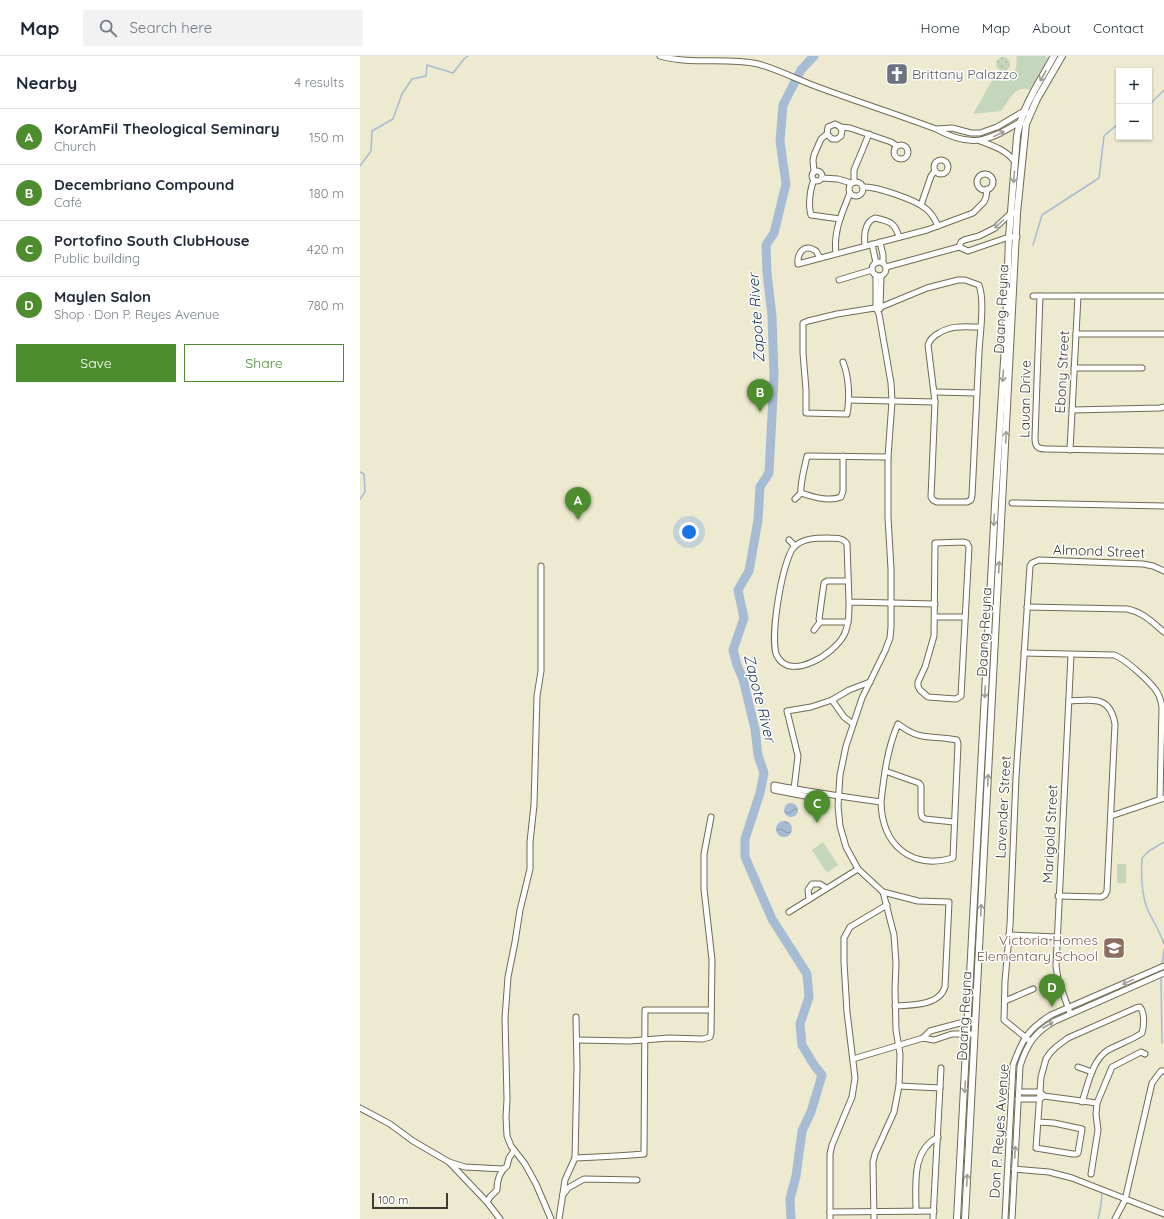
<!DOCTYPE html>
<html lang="en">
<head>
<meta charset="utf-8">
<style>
	:root { --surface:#fff; --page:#f2f2f3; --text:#1f2937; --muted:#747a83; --line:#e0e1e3; --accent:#4e8d2e }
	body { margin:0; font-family:Quicksand,sans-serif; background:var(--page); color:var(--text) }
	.controls { position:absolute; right:12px; top:12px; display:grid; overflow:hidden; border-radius:0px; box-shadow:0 1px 3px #0004 }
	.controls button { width:36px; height:36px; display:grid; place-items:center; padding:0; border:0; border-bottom:1px solid var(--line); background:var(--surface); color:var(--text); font:20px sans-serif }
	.scale { position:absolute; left:12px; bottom:10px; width:76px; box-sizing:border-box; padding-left:4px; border:2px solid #3e3d33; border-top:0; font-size:11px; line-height:14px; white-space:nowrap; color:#3e3d33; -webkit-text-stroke:3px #fff; paint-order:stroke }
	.you { position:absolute; left:329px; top:476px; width:14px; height:14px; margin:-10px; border:3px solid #fff; border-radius:50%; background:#1a73e8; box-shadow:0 0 0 6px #1a73e833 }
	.badge { display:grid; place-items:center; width:26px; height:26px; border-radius:50%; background:var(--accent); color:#fff; font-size:13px; font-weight:700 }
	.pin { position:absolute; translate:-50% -33px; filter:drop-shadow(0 1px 2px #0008) }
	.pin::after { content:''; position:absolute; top:21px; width:14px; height:12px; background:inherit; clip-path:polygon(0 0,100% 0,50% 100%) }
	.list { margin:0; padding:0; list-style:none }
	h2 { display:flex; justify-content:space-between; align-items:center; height:52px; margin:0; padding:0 16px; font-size:17px }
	h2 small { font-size:13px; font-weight:400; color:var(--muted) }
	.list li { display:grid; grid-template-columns:26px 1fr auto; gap:12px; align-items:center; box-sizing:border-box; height:56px; padding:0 16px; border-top:1px solid var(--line) }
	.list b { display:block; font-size:15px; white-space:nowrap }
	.list p { margin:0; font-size:13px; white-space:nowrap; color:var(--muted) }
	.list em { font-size:13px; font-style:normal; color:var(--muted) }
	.actions { display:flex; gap:8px; padding:12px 16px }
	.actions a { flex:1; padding:9px 0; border:1px solid var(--accent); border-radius:0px; text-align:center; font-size:14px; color:var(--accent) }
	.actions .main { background:var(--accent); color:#fff }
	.icon { flex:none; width:22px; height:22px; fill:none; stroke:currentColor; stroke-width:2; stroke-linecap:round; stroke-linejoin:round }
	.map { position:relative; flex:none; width:804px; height:1163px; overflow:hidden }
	header { display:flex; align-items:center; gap:24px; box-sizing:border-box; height:56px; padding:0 20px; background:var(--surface); border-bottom:1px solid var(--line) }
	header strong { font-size:19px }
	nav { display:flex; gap:22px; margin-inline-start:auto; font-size:14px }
	.search { width:280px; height:36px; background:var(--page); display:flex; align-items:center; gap:10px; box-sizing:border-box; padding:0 14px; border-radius:0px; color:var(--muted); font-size:15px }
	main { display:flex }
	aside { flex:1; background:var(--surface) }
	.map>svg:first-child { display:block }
	.grass { fill:#c4d7bd }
	.garden { fill:url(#garden-dots) }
	.water { fill:url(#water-waves) }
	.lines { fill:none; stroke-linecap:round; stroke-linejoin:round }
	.stream { stroke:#a6bbd4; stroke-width:1.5 }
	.river { stroke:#a6bbd4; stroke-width:9 }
	.minor-casing { stroke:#6f6b55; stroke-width:7 }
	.major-casing { stroke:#6f6b55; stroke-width:8 }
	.minor { stroke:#fff; stroke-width:5 }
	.major { stroke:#fff; stroke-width:6 }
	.oneway { stroke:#9e9e99 }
	.labels { text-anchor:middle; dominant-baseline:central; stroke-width:3; stroke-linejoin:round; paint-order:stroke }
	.worship-label { font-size:14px; fill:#5b616d; stroke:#fff; text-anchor:start }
	.street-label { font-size:14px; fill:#3e3d33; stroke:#fff }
	.education-label { font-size:14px; fill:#785e54; stroke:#fff; text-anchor:end }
	.water-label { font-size:15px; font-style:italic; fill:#143457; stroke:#fff }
</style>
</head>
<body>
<header>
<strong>Map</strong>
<div class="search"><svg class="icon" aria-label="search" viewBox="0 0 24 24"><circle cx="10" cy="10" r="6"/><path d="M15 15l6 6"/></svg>Search here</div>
<nav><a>Home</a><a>Map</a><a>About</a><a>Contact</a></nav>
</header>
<main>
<aside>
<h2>Nearby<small>4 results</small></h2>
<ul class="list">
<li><span class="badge">A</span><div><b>KorAmFil Theological Seminary</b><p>Church</p></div><em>150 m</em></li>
<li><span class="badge">B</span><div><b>Decembriano Compound</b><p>Café</p></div><em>180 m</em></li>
<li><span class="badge">C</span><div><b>Portofino South ClubHouse</b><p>Public building</p></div><em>420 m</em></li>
<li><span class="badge">D</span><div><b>Maylen Salon</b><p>Shop · Don P. Reyes Avenue</p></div><em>780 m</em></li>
</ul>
<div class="actions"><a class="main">Save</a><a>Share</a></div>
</aside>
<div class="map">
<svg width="804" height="1163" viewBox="0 0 804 1163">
	<defs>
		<pattern id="garden-dots" width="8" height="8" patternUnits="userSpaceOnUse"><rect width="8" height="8" fill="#c4d7bd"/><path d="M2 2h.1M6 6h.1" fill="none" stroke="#a9b9a3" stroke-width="1.8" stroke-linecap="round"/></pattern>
		<pattern id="water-waves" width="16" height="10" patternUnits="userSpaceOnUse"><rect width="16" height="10" fill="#a6bbd4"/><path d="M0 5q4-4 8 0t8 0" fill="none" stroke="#8999ad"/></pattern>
	</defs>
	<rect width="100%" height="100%" fill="#eeead0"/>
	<!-- grass -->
	<g class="grass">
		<path d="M656 0H685L688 2 670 34C654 28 649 46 641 55L613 58 634 21C650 28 659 15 656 0Z"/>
		<path d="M463 786 478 809 467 817 452 794Z"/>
		<rect x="757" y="808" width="9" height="19"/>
	</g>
	<!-- garden -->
	<circle class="garden" cx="643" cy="8" r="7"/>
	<!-- water -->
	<g class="water">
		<circle cx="431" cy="754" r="7"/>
		<circle cx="424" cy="773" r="8"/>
	</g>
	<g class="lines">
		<!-- stream -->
		<g class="stream">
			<path d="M789 49 804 34"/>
			<path d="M0 110 11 95 12 75 33 63 42 38 52 23 66 20 67 9 93 17 104 3 108 0"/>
			<path d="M673 189 682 159 739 122 744 80 759 67"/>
			<path d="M0 416 4 418 5 436 0 443"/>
			<path d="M804 786 789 795 782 802C781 819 781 836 787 852 792 864 800 875 804 888"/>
			<path d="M802 908 804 893"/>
			<path d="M801 923 802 987"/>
			<path d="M738 1163C741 1153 741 1147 742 1138"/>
		</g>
		<!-- river -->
		<path class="river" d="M431 1163 430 1143 436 1120 442 1075 451 1056 462 1019 454 1009 442 989 440 968 449 941 447 918 412 863 385 801V783L400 737 404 717 398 699 395 673 383 623 377 609 373 594 384 562 378 534 389 515 398 464 400 431 409 417 414 320 412 260 407 217 406 189 414 177 426 128 420 85 423 49 441 14 454 0"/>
		<!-- minor casing -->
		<g class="minor-casing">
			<g id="minor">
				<path d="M300 0C332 9 366 1 398 8 417 13 436 23 455 30 495 45 536 58 576 73 611 92 627 86 660 66L661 67"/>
				<path d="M481 71 490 72 531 86 537 90"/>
				<path d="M577 73 592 72 611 77H620L637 71 664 55 670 58"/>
				<path d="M620 85C634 90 646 94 655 106"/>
				<circle cx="541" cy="96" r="7"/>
				<circle cx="581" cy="111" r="7"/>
				<circle cx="457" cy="120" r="5"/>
				<path d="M454 116 453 104 454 99 461 83 467 78 468 71 475 68 479 70 482 74 481 80 477 83H472L467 78"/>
				<circle cx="625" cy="126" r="8"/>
				<path d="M462 122 478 123 491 127"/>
				<path d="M454 124C450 133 448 149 451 159L480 163"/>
				<circle cx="496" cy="133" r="7"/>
				<path d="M494 126V114L509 78"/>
				<path d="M503 131C516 130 555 144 565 152 572 157 575 163 578 170"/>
				<path d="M561 149 571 120 575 115"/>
				<path d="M520 186 523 199V207"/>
				<path d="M512 188 516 207"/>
				<path d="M505 190C504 180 504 166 515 162 530 165 535 167 539 181"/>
				<path d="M599 191 601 186 604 184 619 180 635 172 651 157H653"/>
				<path d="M476 197C473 176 482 157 490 137"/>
				<path d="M460 202 456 195C444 187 437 197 438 208L567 174 613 157 624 146 626 141 627 133"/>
				<circle cx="519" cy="213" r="7"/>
				<path d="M526 211 599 191 608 195 649 181H657"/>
				<path d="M479 224 512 214"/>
				<path d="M673 240H804"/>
				<path d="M680 240 675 382C675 390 677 393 686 393L804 395"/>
				<path d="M520 253 521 220"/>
				<path d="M716 278H804"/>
				<path d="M483 306C489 321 490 342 487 358L446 357V334L443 297V267L448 265 477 258 521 251 567 232 598 224H605L619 229C625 245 620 277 619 296 617 344 614 392 612 440L611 444 607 446H577L573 444 571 441 575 346 568 289C570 283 573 280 579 277 592 269 605 271 620 271"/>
				<path d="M714 312H782"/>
				<path d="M575 336 617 337"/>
				<path d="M489 344 575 346"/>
				<path d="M712 354 800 352 804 351"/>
				<path d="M710 394 718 240"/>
				<path d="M483 400V435L481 441C469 446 453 441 441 437 440 427 445 410 447 400L528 401"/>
				<path d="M435 443 441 437"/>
				<path d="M652 447 804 450"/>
				<path d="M429 484 435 490"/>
				<path d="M604 486 607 487 609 491 601 640 596 643 568 641 560 634 558 630V626L565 611 574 580 575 487Z"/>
				<path d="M181 510V615L177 640 174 749 170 786V813L160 854 155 886 148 921 145 962 147 1043 146 1061 147 1080 151 1090 165 1108 176 1128 191 1163"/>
				<path d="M488 525H467L464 527 459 563 460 566H488"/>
				<path d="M489 546 487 488C483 481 476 483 468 482 457 482 443 482 434 491 422 504 409 585 417 600 431 626 475 597 484 579 489 569 489 557 489 546L575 548"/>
				<path d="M667 551 767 553C783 556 792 566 804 576"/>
				<path d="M575 561H605"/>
				<path d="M454 574 460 566"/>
				<path d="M664 597 754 599C764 602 791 626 797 636 800 640 801 645 802 651L800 743"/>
				<path d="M472 644 484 661 493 668"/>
				<path d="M525 715 559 727 561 730V757L562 761 565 763 594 766"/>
				<path d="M434 733 438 700 427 655 451 651 472 644 489 634 510 626"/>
				<path d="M458 738 455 742 414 734V729C450 736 485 741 521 746 524 720 527 693 538 668 563 687 571 678 597 684L598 688 593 802C551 814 522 789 521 746"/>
				<path d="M751 760 804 742"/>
				<path d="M523 836 558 845 589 846 585 931C579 950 552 949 535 950"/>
				<path d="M698 840 741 841 745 839 747 835 755 668C750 639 733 644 709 645"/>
				<path d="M449 843 448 834 452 828H460L466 832"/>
				<path d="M429 856 498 813"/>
				<path d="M649 879 697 881"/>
				<path d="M645 945 673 933"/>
				<path d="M710 957 698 923 696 910 711 599"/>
				<path d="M563 982 574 984 592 978H611"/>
				<path d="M217 984 270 985 309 982 343 983 350 981 351 977 352 904 344 833V798L351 761"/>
				<path d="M670 985 644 964 645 925 650 869 656 721 670 510 672 507 679 504 783 508 793 510 804 515"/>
				<path d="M493 1003 563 982 570 975 615 963"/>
				<path d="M718 1011 732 1016"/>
				<path d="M539 1030 580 1032"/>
				<path d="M659 1036H680L683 1039"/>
				<path d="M658 1043H680L684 1040 737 1047"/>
				<path d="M0 1052 30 1068 53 1085 89 1106 127 1146"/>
				<path d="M679 1066 694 1067 722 1073 718 1097 716 1098H713L676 1092 681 1021 686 1003 690 997 696 991 708 982 776 952 780 951C785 957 784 970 782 977 772 984 759 988 748 994 732 1004 728 1029 722 1046"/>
				<path d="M215 1102C238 1101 261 1100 284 1098L285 954H351"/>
				<path d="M89 1106 105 1111 143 1113"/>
				<path d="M654 1113 689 1116 712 1122 804 1158"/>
				<path d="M731 1118 738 1074 736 1058 737 1047 752 1011 781 996 785 998"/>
				<path d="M203 1139 208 1132 224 1123 277 1124"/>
				<path d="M556 1155C556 1129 551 1095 578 1081"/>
				<path d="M470 1156 574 1155"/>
				<path d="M140 1163 127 1146 130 1141 137 1134C137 1124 139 1116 147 1110L149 1102 154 1095"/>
				<path d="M199 1163 205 1124 215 1102 217 1011 216 961"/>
				<path d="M470 1163V1098L472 1089 492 1041 495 1022 487 956 484 906V882L490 871 527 849"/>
				<path d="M514 1163 513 1106 515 1098 534 1056 539 1030 540 998 536 974 535 933 536 907 534 879 523 836 498 813 486 791 480 770 478 750 480 719 486 690 502 642 525 595 530 582 531 571V513L528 461V401L532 345 531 327 519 258 516 252V219"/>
				<path d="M573 1163 581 1012"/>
				<path d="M645 1163 653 1009C662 984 668 973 691 959L804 910"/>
				<path d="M652 1163 660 1010C667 988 675 976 695 965L804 917"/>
				<path d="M755 1163 765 1144 792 1027 801 1015H804"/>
			</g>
		</g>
		<!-- major casing -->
		<g class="major-casing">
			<g id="major">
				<path d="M597 1163 635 449 646 273 649 181 657 80C662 51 680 25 694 0"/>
				<path d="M605 1163 657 157 666 68 677 43 702 0"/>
			</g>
		</g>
		<!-- minor -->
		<use href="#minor" class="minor"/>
		<!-- major -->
		<use href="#major" class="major"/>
	</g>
	<!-- one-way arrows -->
	<defs><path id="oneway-shaft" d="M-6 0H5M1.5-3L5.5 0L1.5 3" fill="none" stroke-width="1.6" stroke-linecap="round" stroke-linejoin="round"/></defs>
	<g class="oneway">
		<use href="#oneway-shaft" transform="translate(683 20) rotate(119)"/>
		<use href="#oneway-shaft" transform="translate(639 78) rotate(-26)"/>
		<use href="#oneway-shaft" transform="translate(654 121) rotate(95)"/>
		<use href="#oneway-shaft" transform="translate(639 168) rotate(138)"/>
		<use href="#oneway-shaft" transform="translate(643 320) rotate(94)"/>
		<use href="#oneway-shaft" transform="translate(646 381) rotate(-87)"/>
		<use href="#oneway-shaft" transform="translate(634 464) rotate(93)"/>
		<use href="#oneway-shaft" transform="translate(639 511) rotate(-87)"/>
		<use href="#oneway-shaft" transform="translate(625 636) rotate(93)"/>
		<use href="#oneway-shaft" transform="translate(628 724) rotate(-87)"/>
		<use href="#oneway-shaft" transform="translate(621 854) rotate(-87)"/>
		<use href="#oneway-shaft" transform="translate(768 926) rotate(156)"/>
		<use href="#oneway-shaft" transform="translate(688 969) rotate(-30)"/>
		<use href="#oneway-shaft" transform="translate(605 1031) rotate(93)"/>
		<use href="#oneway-shaft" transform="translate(655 1096) rotate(-87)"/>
		<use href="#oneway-shaft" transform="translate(607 1124) rotate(-87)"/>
	</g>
	<!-- icons -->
	<defs>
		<g id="church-square" transform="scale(1.15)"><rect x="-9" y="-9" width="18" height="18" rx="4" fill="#6b7280" stroke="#fff"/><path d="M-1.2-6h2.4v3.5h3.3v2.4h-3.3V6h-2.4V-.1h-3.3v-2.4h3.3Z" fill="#fff"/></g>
		<g id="school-square" transform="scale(1.15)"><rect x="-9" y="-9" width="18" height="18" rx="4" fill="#8d6e63" stroke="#fff"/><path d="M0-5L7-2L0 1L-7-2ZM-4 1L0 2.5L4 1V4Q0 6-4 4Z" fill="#fff"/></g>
	</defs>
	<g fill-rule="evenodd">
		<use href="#church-square" x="537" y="18"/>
		<use href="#school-square" x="754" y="892"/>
	</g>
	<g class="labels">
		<!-- worship labels -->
		<g class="worship-label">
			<text x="552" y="18">Brittany Palazzo</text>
		</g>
		<!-- street labels -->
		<g class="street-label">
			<text transform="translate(641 253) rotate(-87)">Daang Reyna</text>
			<text transform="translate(702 316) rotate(-87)">Ebony Street</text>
			<text transform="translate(665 343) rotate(-89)">Lauan Drive</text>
			<text transform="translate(739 495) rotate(2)">Almond Street</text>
			<text transform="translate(624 576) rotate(-87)">Daang Reyna</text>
			<text transform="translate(643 751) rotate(-87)">Lavender Street</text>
			<text transform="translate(690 778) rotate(-87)">Marigold Street</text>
			<text transform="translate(604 960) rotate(-87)">Daang Reyna</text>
			<text transform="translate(639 1075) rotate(-86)">Don P. Reyes Avenue</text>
		</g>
		<!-- education labels -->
		<g class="education-label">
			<text x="738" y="884">Victoria Homes<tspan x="738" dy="16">Elementary School</tspan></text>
		</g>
		<!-- water labels -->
		<g class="water-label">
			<text transform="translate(396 262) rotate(-94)">Zapote River</text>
			<text transform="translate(400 642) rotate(76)">Zapote River</text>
		</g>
	</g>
</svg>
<div class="controls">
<button>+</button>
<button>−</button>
</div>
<div class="scale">100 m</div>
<div class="you"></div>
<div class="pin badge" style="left:218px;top:464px">A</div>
<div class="pin badge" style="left:400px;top:356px">B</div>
<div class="pin badge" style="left:457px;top:767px">C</div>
<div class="pin badge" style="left:692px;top:951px">D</div>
</div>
</main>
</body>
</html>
